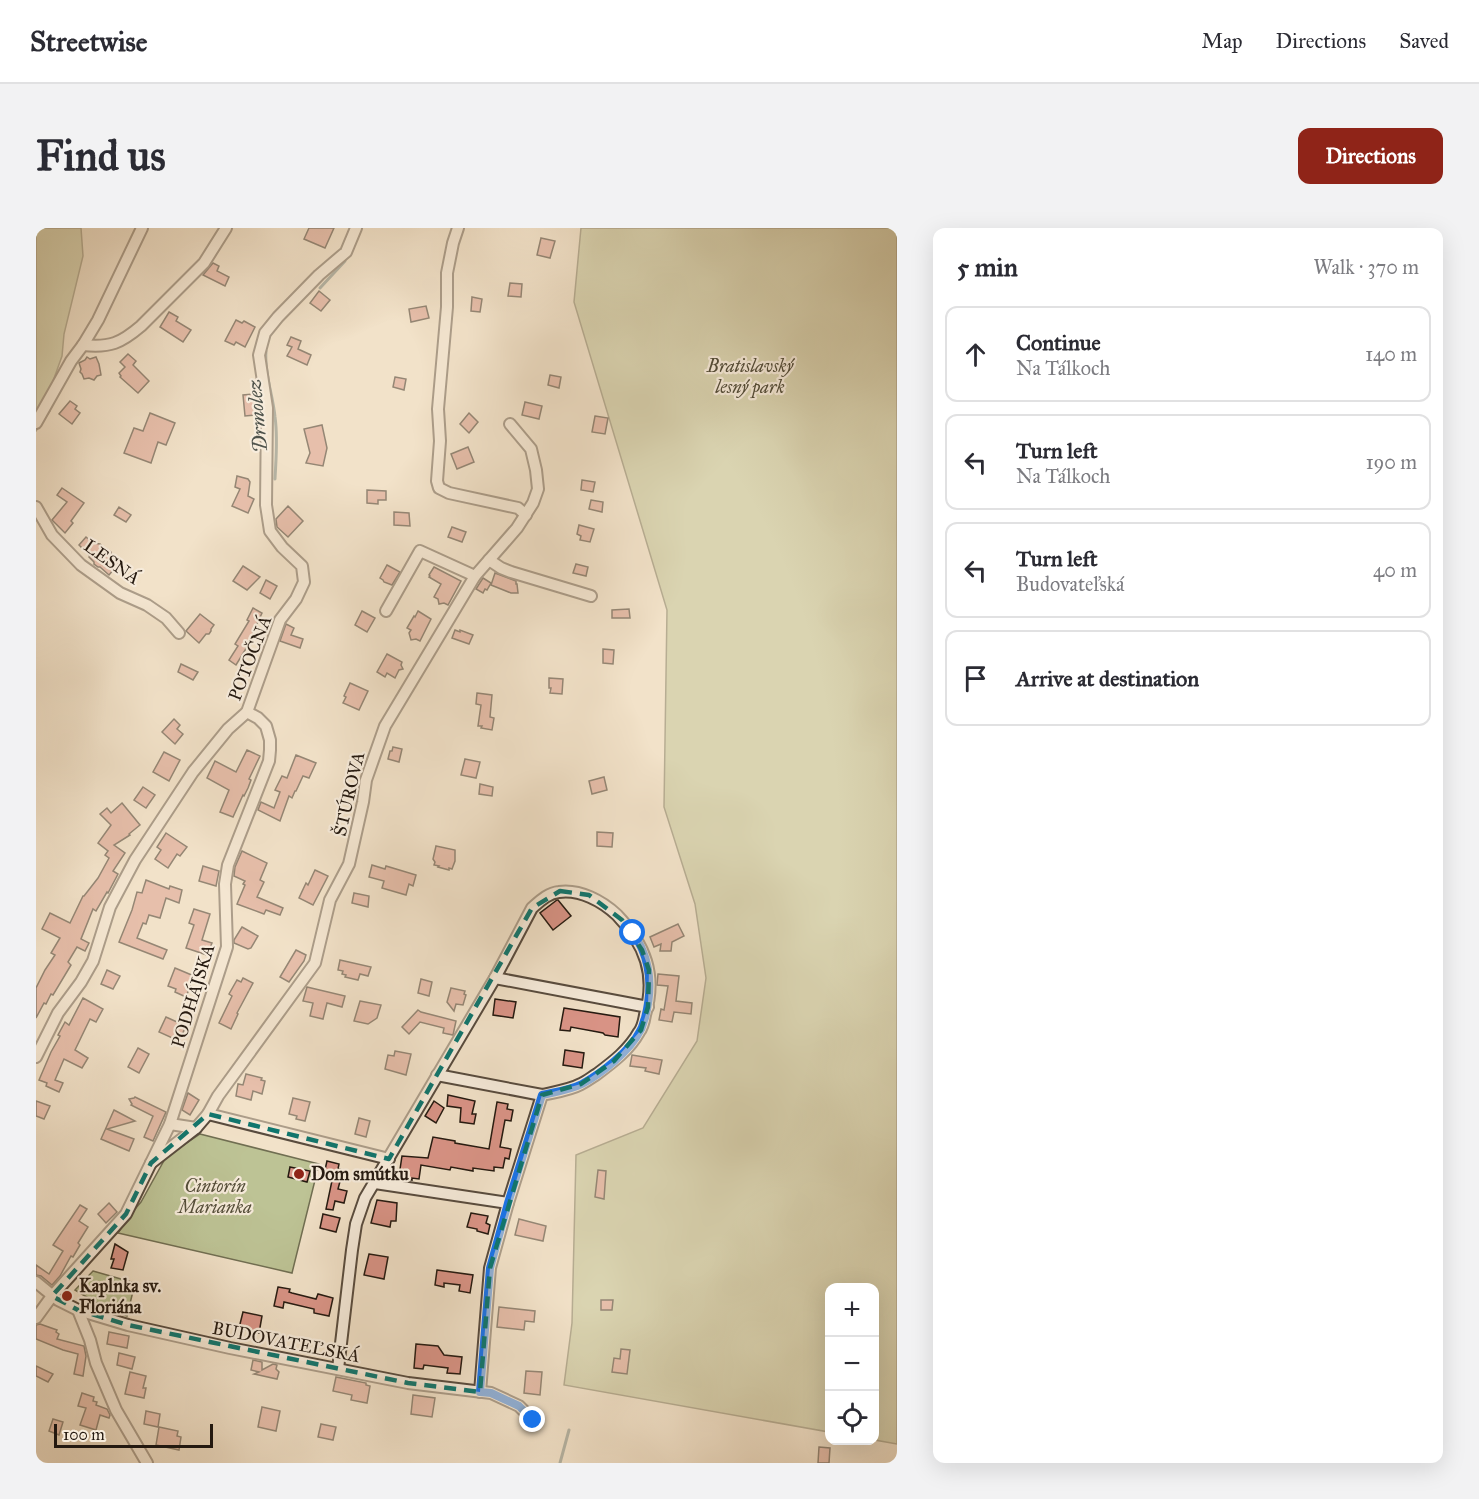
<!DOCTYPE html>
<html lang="en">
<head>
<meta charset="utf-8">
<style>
	:root { --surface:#fff; --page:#f2f2f3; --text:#2b2b33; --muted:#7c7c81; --line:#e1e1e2; --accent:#8f2418 }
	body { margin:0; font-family:"IM FELL Great Primer",serif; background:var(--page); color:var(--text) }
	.controls { position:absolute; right:18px; bottom:18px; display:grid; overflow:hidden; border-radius:12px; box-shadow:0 6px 24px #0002 }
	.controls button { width:54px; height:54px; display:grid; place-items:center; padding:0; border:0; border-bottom:2px solid var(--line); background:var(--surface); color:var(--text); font:30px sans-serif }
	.scale { position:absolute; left:18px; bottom:15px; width:159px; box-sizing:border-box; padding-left:6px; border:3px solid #241910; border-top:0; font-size:16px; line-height:21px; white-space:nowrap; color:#241910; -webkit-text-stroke:4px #f7ecdc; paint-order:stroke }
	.stop { position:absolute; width:18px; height:18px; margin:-14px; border:4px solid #1a73e8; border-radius:50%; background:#fff }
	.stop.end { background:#1a73e8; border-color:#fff; box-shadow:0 2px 6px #0008 }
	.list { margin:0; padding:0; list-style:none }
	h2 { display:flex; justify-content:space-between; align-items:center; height:78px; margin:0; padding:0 24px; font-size:26px }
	h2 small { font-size:20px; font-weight:400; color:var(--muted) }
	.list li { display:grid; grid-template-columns:39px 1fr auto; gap:18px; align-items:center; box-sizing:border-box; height:96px; margin:0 12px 12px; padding:0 12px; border:2px solid var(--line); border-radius:12px }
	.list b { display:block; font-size:22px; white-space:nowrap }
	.list p { margin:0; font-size:20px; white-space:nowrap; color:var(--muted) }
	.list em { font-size:20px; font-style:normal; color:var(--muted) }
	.icon { flex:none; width:33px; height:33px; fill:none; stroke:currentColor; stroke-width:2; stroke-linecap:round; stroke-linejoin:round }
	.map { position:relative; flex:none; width:861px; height:1235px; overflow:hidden; border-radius:12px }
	header { display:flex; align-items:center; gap:36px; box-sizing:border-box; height:84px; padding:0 30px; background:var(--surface); border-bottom:2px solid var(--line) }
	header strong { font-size:28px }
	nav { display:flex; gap:33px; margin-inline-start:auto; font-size:21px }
	.intro { display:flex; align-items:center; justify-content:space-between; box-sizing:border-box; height:144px; padding:0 36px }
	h1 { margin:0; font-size:42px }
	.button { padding:15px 27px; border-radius:12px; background:var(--accent); color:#fff; font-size:21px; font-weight:700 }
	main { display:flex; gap:36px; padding:0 36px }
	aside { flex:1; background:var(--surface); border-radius:12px; box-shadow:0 6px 24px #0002 }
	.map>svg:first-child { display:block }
	.green { fill:#bdc395; stroke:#706e52; stroke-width:1.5 }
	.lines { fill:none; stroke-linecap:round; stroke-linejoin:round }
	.stream { stroke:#6b7b75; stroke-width:3 }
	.building { fill:#da9487; stroke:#241910; stroke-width:1.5 }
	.minor-casing { stroke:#584b3e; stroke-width:14 }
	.minor { stroke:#f7ecdc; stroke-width:10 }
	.route { stroke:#1a73e8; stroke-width:8 }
	.marked { fill:none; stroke:#0f766e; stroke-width:4.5; stroke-dasharray:12 8; stroke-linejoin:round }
	.poi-dot { fill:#8f2418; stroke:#f7ecdc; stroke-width:2 }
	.labels { text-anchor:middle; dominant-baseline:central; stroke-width:4.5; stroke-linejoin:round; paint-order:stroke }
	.park-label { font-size:18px; font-style:italic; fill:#524c38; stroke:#f7ecdc }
	.street-label { font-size:18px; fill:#241910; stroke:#f7ecdc }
	.poi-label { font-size:18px; font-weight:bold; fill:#241910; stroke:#f7ecdc; text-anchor:start }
	.water-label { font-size:20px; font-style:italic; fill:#4e524b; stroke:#f7ecdc }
</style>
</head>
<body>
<header>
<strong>Streetwise</strong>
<nav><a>Map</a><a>Directions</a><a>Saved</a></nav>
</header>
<div class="intro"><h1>Find us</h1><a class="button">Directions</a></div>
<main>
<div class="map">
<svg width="861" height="1235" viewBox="0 0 861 1235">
	<rect width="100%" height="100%" fill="#f2e2c9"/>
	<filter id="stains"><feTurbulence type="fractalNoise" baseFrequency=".00333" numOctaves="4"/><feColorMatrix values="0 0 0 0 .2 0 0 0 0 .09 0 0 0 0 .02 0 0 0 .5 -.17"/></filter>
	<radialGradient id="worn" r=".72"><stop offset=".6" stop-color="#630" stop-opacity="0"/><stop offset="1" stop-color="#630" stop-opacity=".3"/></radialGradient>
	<!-- green -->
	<g class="green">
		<path d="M0 0H45L47 28 28 106 26 128 16 156 6 177 14 183 0 203Z"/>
		<path d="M545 0H861V1216L839 1212 838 1060H794L793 1204 528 1157 536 1095 540 927 607 900 661 813 670 750 659 676 628 579 631 382 538 74Z"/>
		<path d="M164 906 283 936 256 1045 82 1005 93 988 105 974 130 929Z"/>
		<path d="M57 1043 99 1055 91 1088 69 1080 39 1062Z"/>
	</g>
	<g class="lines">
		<!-- stream -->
		<g class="stream">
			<path d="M284 60 309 33"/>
			<path d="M230 123C228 145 237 167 239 189 242 210 240 230 239 251"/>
			<path d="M524 1235 533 1202"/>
		</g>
	</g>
	<!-- building -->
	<g class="building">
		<path d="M273 0H298L289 20 268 11Z"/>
		<path d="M505 10 519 13 514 30 501 27Z"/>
		<path d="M177 35 183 38 181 43 193 49 189 58 167 47Z"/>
		<path d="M474 55 486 56 485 69 472 68Z"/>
		<path d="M283 63 294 72 285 83 274 75Z"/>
		<path d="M436 69 446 71 444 84 435 83Z"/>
		<path d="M390 78 393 90 375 94 373 81Z"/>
		<path d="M133 84 142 89 140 93 155 102 147 114 124 99Z"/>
		<path d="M200 92 206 95 208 93 219 99 209 119 200 114 198 117 189 113Z"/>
		<path d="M255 109 265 113 262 121 275 127 271 137 251 128 256 119 251 117Z"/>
		<path d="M92 126 100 133 97 137 113 153 102 165 84 149 85 148 83 145 89 139 84 134Z"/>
		<path d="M51 129 54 131 60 129 63 136 65 147 61 148 58 152 53 150 48 151 46 146 44 144 45 141 43 135 49 132Z"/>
		<path d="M514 147 525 149 523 160 512 157Z"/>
		<path d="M359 149 370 151 368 162 357 159Z"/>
		<path d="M217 166 219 187 209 188 207 167Z"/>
		<path d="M34 173 41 178 39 181 44 185 36 196 23 186Z"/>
		<path d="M489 174 506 178 503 191 486 187Z"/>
		<path d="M114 185 139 195 130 217 122 214 115 235 88 225 98 200 107 203Z"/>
		<path d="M433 185 442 194 433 205 424 196Z"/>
		<path d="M559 188 572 190 569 206 556 204Z"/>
		<path d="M286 197 291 220 287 238 270 235 274 225 268 201Z"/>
		<path d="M432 219 438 234 421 241 415 226Z"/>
		<path d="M201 248 212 251 214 254 212 268 218 271 212 285 196 278 204 261 199 259Z"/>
		<path d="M546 252 559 254 557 264 545 262Z"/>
		<path d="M26 260 48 275 35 293 37 295 29 305 16 292 31 274 21 267Z"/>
		<path d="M331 262 350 263V272H342V276L331 275Z"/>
		<path d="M555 272 567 274 566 284 553 281Z"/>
		<path d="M252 278 267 293 252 309 241 299 240 291Z"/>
		<path d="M83 279 95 287 90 294 78 287Z"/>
		<path d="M358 284 373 285 374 298 358 297Z"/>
		<path d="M543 297 558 301 554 314 544 312 545 308 541 306Z"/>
		<path d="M416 299 430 304 426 314 412 309Z"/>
		<path d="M50 309 57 315 64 316 69 321H71L75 324V326L84 334 73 347 64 339H62L58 336V334L53 329 54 328 43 317Z"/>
		<path d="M540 336 552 339 550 348 537 345Z"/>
		<path d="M351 337 364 344 356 357 348 354 347 352 344 350Z"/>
		<path d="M207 338 224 349 211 362 197 353Z"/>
		<path d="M398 339 425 353 412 377 408 375 403 376 402 371 398 369 405 356 393 349 394 348 393 347Z"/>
		<path d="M459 345 480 353V356H481L482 365H475L455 357Z"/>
		<path d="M447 350 455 355 451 362 449 361 447 365 440 361Z"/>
		<path d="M230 352 241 358 234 371 224 365Z"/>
		<path d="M217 380 226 385 217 404 220 407 215 415 214 414 200 437 193 432 202 418 199 416 213 393 211 392Z"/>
		<path d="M593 381 594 390H576V382Z"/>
		<path d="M326 383 339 390 331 404 319 397Z"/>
		<path d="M382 383 395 391 384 413 380 411 375 412 373 405 375 402 371 400 378 388 379 389Z"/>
		<path d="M164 386 178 397 175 401V403L173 406H170L163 415 150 403Z"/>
		<path d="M250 396 258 400 255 407 267 411 264 420 244 413Z"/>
		<path d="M419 402 424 404V402L437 407 433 416 416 410Z"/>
		<path d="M567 421 578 422 577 436 567 435Z"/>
		<path d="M351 426 366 434 365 437 367 441 363 442 359 450 351 445 349 449 341 444Z"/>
		<path d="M145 436 162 444 157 452 142 444Z"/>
		<path d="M513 450 527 451 526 466 514 465 515 460H513Z"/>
		<path d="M314 455 332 463 323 482 307 475 310 469 308 468Z"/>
		<path d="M441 465 456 467 454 489 458 490 456 502 445 500 446 498H442L445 477 440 476Z"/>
		<path d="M138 491 144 497 141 501 147 506 139 516 126 504Z"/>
		<path d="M357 519 366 521 363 534 352 531 354 523H356Z"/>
		<path d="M211 522 224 528 213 551 215 552 212 560 208 568 207 567 197 589 184 584 193 562 171 550 179 533 200 544Z"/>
		<path d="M128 524 144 532 133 553 117 544Z"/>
		<path d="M260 527 280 535 273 550 267 548 260 563H259L256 570 253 568 244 593 222 582 225 574 238 580 244 564 239 562 246 548 251 550Z"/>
		<path d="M429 531 444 534 440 550 425 547Z"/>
		<path d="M568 549 571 562 556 566 553 553Z"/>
		<path d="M444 556 457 559 456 568 443 566Z"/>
		<path d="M107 559 119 567 110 580 98 572Z"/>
		<path d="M86 575 104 597 93 606 94 607 78 617 89 625 77 643 82 646 72 665 71 664 60 683 57 681 45 711 53 715 49 723 41 719 32 734 35 737 17 767 15 766 10 776 8 775 0 790V760L9 742 19 727 15 725 24 710 6 701 14 685 34 695 47 668H48L62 650 73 630 69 627 72 623 62 615 75 597 64 586 71 580 75 585Z"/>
		<path d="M561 604 577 605 576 619 561 618Z"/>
		<path d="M130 605 151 619 144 628 141 626 132 640 119 631 125 622 121 619Z"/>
		<path d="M400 618 419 622V633L416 641 413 640V642L402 639 403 638 398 637 399 634 397 631Z"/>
		<path d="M206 623 231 635 224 652 228 654 221 669 247 680 244 687 230 682 228 686 201 676 209 657 207 656 209 653 198 648 199 639Z"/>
		<path d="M336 637 349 641 350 638 380 647 377 658 373 656 370 667 346 660 348 653 333 649Z"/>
		<path d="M167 638 183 643 180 658 163 653Z"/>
		<path d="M279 642 292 648 277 677 263 670 270 655 272 657Z"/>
		<path d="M110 652 133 661 134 658 146 662 143 675 130 670 124 690 113 687 110 696 107 695 101 710 131 722 127 731 83 714 96 682 101 664 106 665Z"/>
		<path d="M318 665 333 668 332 679 316 675Z"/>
		<path d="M521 672H522L535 688 517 702 504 685Z"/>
		<path d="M158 681 174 686 166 712 176 715 171 727 150 720 158 697 153 695Z"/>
		<path d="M642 696 648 708 636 714 635 723H624L625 716 618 719 614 709Z"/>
		<path d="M206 699 222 708 215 720 212 721 198 715V712Z"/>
		<path d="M260 722 270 727 268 733 253 754 244 749Z"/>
		<path d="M304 732 335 739 332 748 324 746 322 752 309 749 310 747 306 746 307 743 302 742Z"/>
		<path d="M139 740 158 748 150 769 139 764 140 761 132 758Z"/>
		<path d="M71 742 84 748 77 761 65 756Z"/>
		<path d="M622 746 643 748 640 773 656 775 655 786 638 784 636 794 623 792 625 781 628 782 632 758 621 757Z"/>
		<path d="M207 750 217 755 201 785 202 786 195 801 183 795 196 768 193 766 201 752 205 754Z"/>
		<path d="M385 751 396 754 393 768 382 765Z"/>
		<path d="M271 759 309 768 306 779 291 775 287 791 274 788 277 775 267 773Z"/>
		<path d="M415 760 429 763 428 766 430 767 427 777 420 776 418 783 411 774Z"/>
		<path d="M47 770 67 781 60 794 54 791 39 822 52 830 46 840 28 831 19 852 27 855 23 864 10 858 11 855 3 852 15 824 24 808 22 807 29 794 33 797Z"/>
		<path d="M459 771 480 774 477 790 457 787Z"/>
		<path d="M324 773 345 777 341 790 332 796 318 793Z"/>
		<path d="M528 780 584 789 582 809 569 807 567 805 562 804 535 799 534 803 524 802Z"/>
		<path d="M382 782 385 784 420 793 417 807 407 805 408 800 384 794 373 806 366 799Z"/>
		<path d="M130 789 150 798 143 813 123 804Z"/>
		<path d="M102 820 113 826 103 845 92 839Z"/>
		<path d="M529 822 548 825 546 840 527 837Z"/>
		<path d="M359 823 375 826 370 847 349 841 352 827 358 828Z"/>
		<path d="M596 827 626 832 623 846 609 843 610 840 594 838Z"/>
		<path d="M210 846 226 850 225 852 229 853 226 866 217 863 215 872 200 868 202 856 207 857Z"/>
		<path d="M152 865 163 872 154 887 146 882Z"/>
		<path d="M412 867 439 873 436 886H440L438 896 424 894 425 880 411 878Z"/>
		<path d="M99 869 130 884 117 913 108 909 117 888 95 877 96 876 93 871 98 870Z"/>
		<path d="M257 870 274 874 269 893 260 891 261 888 253 886Z"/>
		<path d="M0 873 14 878 8 891 0 888Z"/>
		<path d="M398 873 408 880 400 895 389 888Z"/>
		<path d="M461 874 472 876 471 881 477 882 475 893 469 892 464 919 475 921 473 931 469 930 467 940 458 939V943L437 940V943L415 939 414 942 385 937 383 951 376 950V952L365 950V948H363L366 928 392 930 397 909 419 913V915L453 921Z"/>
		<path d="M78 882 99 893 71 901 98 911 93 923 65 911Z"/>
		<path d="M323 890 334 893 330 909 319 906Z"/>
		<path d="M291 933 303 936 302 941 307 942 302 961 311 963 308 975 299 973 297 982 290 981 297 948 288 946Z"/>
		<path d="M254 939 274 943 271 954 252 949Z"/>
		<path d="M562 942 570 943 568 971 559 969Z"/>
		<path d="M341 972 361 975 360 993H355L354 999 335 995Z"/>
		<path d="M73 975 81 984 70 995 62 986Z"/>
		<path d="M44 977 51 981 43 993 52 999 42 1015 44 1017 37 1029 35 1028 24 1048 16 1057 5 1048 0 1047V1037L13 1046 27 1023 17 1017Z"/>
		<path d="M435 985 452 988 450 995 454 997 452 1006 441 1003V1001L431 999Z"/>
		<path d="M287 986 304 990 300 1004 284 1000Z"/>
		<path d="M483 991 510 998 507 1013 479 1007Z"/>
		<path d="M79 1016 92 1024 87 1042 75 1040 78 1031H75Z"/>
		<path d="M333 1026 352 1029 348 1051 328 1047Z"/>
		<path d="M401 1042 437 1047 434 1065 423 1063 424 1057 408 1055V1059L399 1057Z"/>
		<path d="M242 1059 254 1061 253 1064 256 1065 280 1071 282 1066 297 1070 293 1088 278 1085V1081L248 1074 247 1080 238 1078Z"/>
		<path d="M565 1072H577L576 1082H565Z"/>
		<path d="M463 1079 499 1083 498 1094 489 1093 488 1102 461 1099Z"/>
		<path d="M207 1084 226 1088 223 1105 203 1100Z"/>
		<path d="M4 1096 21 1102 20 1104 23 1106 21 1111 48 1118 50 1128 47 1148 38 1146 42 1126 27 1122 0 1111V1097Z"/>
		<path d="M73 1104 93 1108 91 1120 71 1116Z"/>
		<path d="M380 1116 402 1118 408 1127 426 1129 424 1146 411 1145 412 1140 388 1137 387 1141 378 1140Z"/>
		<path d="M585 1121 594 1122 591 1146 576 1144 578 1130 584 1131Z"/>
		<path d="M83 1125 99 1129 96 1141 81 1137Z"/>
		<path d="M217 1132 226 1134V1142L237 1136 241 1137 240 1141 243 1144 241 1151 218 1146 223 1144 215 1142Z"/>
		<path d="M0 1138 17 1146 12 1154 0 1148Z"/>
		<path d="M490 1143 506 1144 504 1167 488 1165Z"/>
		<path d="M94 1144 110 1148 107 1160H110L108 1170 89 1166Z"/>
		<path d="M300 1149 330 1155V1157L334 1158 331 1175 315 1172 316 1167 297 1163Z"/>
		<path d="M46 1165 58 1169 57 1173 61 1174 60 1177 71 1181 74 1187 73 1190 64 1187 60 1202 44 1197 50 1180 42 1178Z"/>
		<path d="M377 1167 399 1170 396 1189 375 1186Z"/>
		<path d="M226 1179 244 1183 240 1203 222 1199Z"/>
		<path d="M110 1183 124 1186 122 1199 108 1196Z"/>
		<path d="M17 1191 27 1194 23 1207 13 1203Z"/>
		<path d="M285 1196 300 1199 297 1212 282 1209Z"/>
		<path d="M123 1199 142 1203 141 1208 145 1209 143 1222 120 1217Z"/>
		<path d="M783 1219 794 1220 793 1235H782Z"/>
	</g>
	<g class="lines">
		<!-- minor casing -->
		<g class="minor-casing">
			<g id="minor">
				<path d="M422 0 417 15 411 45V79L402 181 404 213 401 253 403 260 413 265 482 280 490 287"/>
				<path d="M47 117C74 120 85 115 105 98L168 35 190 0"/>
				<path d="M0 195 35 133 47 117 62 92 106 0"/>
				<path d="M0 279 16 307 45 337 84 365 111 377 130 390 143 405"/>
				<path d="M453 332 465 340 475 344 555 368"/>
				<path d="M350 383 384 323 439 348"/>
				<path d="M459 750 612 779"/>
				<path d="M0 829 22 785 45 754 57 733 74 679 99 632 157 544 192 501 211 484 244 392 260 371 268 354 266 338 246 319 234 303 230 277 231 180 223 127 229 105 242 89 283 47 310 24 320 0"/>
				<path d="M401 847 506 867"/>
				<path d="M172 886 353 931"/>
				<path d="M134 896 160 900"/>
				<path d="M115 935 160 900 172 886 182 868 279 735 294 672 313 636 327 574 330 552 349 498 439 348 481 300 497 275 502 261 500 242 495 221 474 196"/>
				<path d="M339 955 472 975"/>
				<path d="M0 1054 22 1072 42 1082 92 1097 194 1120 372 1155 455 1165 483 1178 497 1192"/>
				<path d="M42 1082 54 1112 60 1135 80 1182 111 1235"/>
				<path d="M0 1090 16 1068 90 986 134 896 191 719 189 656 192 637 233 533 234 522V512L230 498 222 490 211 484"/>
				<path d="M302 1141 316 1022 320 996 329 970 459 750 496 680C504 673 512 665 523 664 544 661 566 673 581 687 609 716 621 747 609 787 608 793 607 799 603 804 593 822 577 834 561 846 556 849 551 853 545 856 534 862 519 864 506 867L472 975 454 1040 444 1164"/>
			</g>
		</g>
		<!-- minor -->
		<use href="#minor" class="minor"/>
	</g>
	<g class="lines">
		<!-- route -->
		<path class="route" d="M497 1192 483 1178 455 1165 444 1164 454 1040 472 975 506 867C519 864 534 862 546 856 566 845 594 823 604 803 607 799 607 794 609 790 615 767 616 744 606 721 604 716 600 710 597 705"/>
	</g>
	<!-- marked area -->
	<path d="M0 0H861V1235H0ZM524 663 553 667 586 692 606 722 613 742 612 779 605 802 578 833 545 856 506 867 454 1040 444 1164 372 1155 92 1097 42 1082 16 1068 90 986 115 935 172 886 353 931 496 680Z" fill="#f2e2c9" fill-opacity=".55" fill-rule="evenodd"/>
	<path class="marked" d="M524 663 553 667 586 692 606 722 613 742 612 779 605 802 578 833 545 856 506 867 454 1040 444 1164 372 1155 92 1097 42 1082 16 1068 90 986 115 935 172 886 353 931 496 680Z"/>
	<!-- markers -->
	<g class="poi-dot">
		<circle cx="263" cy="946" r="6"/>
		<circle cx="31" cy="1068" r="6"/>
	</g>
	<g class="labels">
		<!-- park labels -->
		<g class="park-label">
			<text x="714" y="138">Bratislavský<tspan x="714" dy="21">lesný park</tspan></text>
			<text x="179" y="958">Cintorín<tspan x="179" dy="21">Marianka</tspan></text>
		</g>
		<!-- street labels -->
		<g class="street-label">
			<text transform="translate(76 334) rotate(35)">LESNÁ</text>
			<text transform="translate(214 430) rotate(-69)">POTOČNÁ</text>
			<text transform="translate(313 566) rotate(-77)">ŠTÚROVA</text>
			<text transform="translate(157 768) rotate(-73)">PODHÁJSKA</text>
			<text transform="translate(250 1114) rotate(11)">BUDOVATEĽSKÁ</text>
		</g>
		<!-- poi labels -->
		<g class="poi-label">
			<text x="275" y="946">Dom smútku</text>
			<text x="43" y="1058">Kaplnka sv.<tspan x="43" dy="21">Floriána</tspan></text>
		</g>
		<!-- water labels -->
		<g class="water-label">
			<text transform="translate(221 188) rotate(-95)">Drmolez</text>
		</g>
	</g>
	<rect width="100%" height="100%" filter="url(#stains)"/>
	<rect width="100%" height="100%" fill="url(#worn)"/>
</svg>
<div class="controls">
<button>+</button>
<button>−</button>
<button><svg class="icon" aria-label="locate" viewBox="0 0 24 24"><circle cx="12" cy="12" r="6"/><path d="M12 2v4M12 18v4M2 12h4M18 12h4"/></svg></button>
</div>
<div class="scale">100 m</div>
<div class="stop" style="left:597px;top:705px"></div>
<div class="stop end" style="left:497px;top:1192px"></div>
</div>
<aside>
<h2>5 min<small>Walk · 370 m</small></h2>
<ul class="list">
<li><svg class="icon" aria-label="ahead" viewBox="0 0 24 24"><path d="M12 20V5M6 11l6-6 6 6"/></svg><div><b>Continue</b><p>Na Tálkoch</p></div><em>140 m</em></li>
<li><svg class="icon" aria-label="left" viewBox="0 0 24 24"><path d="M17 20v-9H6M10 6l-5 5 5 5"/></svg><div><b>Turn left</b><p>Na Tálkoch</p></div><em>190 m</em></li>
<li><svg class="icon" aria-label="left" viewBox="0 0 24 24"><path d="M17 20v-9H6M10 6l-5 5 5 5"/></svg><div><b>Turn left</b><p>Budovateľská</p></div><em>40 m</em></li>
<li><svg class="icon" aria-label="arrive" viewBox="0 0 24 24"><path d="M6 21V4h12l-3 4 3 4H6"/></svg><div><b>Arrive at destination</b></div></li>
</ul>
</aside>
</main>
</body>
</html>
